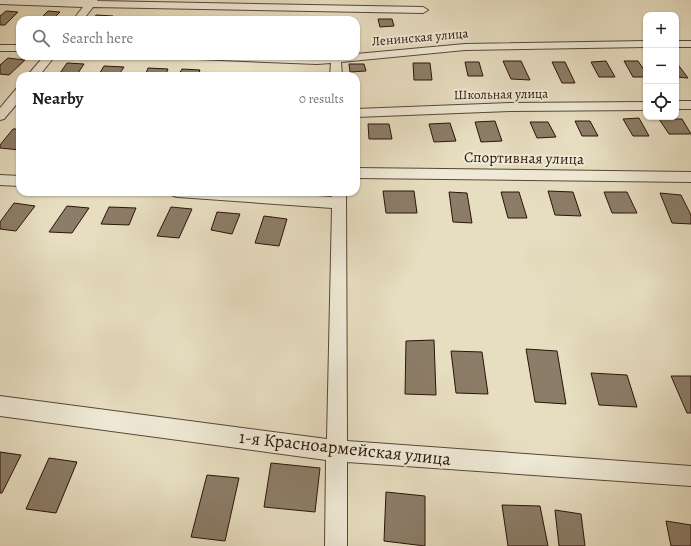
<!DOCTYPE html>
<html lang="en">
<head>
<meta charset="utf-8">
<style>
	:root { --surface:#fff; --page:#f6f6f6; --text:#202124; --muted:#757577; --line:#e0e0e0 }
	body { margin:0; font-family:Alegreya,serif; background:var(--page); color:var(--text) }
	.controls { position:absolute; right:12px; top:12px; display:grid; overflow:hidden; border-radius:8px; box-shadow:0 1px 3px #0004 }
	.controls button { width:36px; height:36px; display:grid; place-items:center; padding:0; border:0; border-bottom:1px solid var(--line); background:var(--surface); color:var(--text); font:20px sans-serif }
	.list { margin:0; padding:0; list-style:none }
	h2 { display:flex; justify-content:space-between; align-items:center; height:52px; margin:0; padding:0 16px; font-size:17px }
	h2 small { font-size:13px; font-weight:400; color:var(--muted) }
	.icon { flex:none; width:22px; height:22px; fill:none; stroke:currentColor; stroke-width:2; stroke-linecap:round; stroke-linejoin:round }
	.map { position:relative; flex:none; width:691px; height:546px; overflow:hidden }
	.search { position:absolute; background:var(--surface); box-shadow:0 1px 3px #0004; left:16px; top:16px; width:344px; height:44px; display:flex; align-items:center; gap:10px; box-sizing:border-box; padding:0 14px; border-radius:12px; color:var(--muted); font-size:15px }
	.panel { position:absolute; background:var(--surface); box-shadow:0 1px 3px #0004; left:16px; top:72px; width:344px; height:124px; border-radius:12px }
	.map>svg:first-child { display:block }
	.building { fill:#8c7d68; stroke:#2a1408 }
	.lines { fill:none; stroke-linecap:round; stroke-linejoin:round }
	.street-casing { stroke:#594636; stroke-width:2 }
	.street { fill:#efead7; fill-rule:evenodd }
	.labels { text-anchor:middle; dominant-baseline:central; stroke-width:4; stroke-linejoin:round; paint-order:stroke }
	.far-street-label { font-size:13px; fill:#2a1408; stroke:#efead7 }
	.street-label { font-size:15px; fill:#2a1408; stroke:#efead7 }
	.near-street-label { font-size:18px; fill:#2a1408; stroke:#efead7 }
</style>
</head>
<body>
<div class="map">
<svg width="691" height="546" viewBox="0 0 691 546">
	<rect width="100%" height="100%" fill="#e7dec1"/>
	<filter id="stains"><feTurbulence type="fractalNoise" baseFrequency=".005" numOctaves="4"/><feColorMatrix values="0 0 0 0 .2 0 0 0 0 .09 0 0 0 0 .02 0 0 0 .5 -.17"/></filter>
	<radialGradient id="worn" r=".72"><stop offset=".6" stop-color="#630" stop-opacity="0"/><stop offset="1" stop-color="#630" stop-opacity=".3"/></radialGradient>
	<!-- building -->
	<g class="building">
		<path d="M6 11 18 12 5 25H0V16Z"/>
		<path d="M48 11 60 12 53 19 41 18Z"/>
		<path d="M96 15 113 16 110 20H93Z"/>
		<path d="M133 18H153L151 20H132Z"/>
		<path d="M378 19H392L394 26 380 27Z"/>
		<path d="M8 58 25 60 9 75 0 74V65Z"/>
		<path d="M503 61H521L530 80 511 79Z"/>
		<path d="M606 61 615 77H599L591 62Z"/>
		<path d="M624 61H638L646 73V77H633Z"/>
		<path d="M465 62H479L483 76H468Z"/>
		<path d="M552 62H565L575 83H562Z"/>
		<path d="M676 62 688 78 676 77Z"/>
		<path d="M67 63 84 64 76 76H58Z"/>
		<path d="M413 63H430L432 80H414Z"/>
		<path d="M349 64H364L366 71 350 72Z"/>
		<path d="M104 66 124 67 118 76H98Z"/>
		<path d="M148 68 168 69 165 76H145Z"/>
		<path d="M182 69 200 70 198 76H178Z"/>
		<path d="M639 118 649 136H633L623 119Z"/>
		<path d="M659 119H682L691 134H669Z"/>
		<path d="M495 121 502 141 481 142 475 122Z"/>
		<path d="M575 121H590L598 136H582Z"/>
		<path d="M530 122H548L556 137 537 138Z"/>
		<path d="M450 123 456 141 434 142 429 124Z"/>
		<path d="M368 124H389L392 139H369Z"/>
		<path d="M13 129H20V150L0 148V145Z"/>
		<path d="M383 191H414L417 213H386Z"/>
		<path d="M548 191 573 192 581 216 555 215Z"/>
		<path d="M449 192 467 193 472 223 453 222Z"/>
		<path d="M501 192H519L527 218H508Z"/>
		<path d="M604 192H627L637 213H612Z"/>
		<path d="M660 193 681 195 691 215V224L672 223Z"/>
		<path d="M14 203 35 206 16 231 0 229V222Z"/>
		<path d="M67 206 89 208 72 233 49 232Z"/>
		<path d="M109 207 136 208 129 225 101 224Z"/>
		<path d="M171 207 192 209 179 238 157 236Z"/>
		<path d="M217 212 240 214 232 234 211 230Z"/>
		<path d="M264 216 287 219 279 246 255 243Z"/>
		<path d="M434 340 436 395 405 394 406 341Z"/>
		<path d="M526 349 557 351 566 404 535 402Z"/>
		<path d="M451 351 482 352 488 394 456 393Z"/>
		<path d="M591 373 627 375 637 407 599 405Z"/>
		<path d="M671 376H691V413H687Z"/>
		<path d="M0 452 21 455 2 493H0Z"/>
		<path d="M49 458 77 462 56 513 26 509Z"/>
		<path d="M271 463 320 468 315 512 264 507Z"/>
		<path d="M207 475 239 478 225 541 191 537Z"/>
		<path d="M386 492 425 496V546L384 541Z"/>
		<path d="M502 505 540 506 548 546H508Z"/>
		<path d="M555 510 581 514 585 546H559Z"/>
		<path d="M666 521 691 525V546H671Z"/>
	</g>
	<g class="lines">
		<!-- street casing -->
		<g class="street-casing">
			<g id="street">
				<path d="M0 0H98L97 1 423 7 428 10 423 13 93 7 83 20H73L83 7 0 4Z"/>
				<path d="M646 41V47L465 50 341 62 342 76H330L331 63 317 64 197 59 192 56 317 58 356 56V54L465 44Z"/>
				<rect x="676" y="41" width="15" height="6"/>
				<rect x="0" y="45" width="20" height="6"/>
				<path d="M44 56H55L39 76H27Z"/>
				<path d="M20 88V100L4 119 0 120V108L16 89Z"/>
				<rect x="676" y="101" width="15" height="8"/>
				<path d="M646 102V110L511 111 356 117V109L511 103Z"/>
				<path d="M356 168 691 172V182L356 178Z"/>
				<path d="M0 175 20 176V186L0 185Z"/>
				<path d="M171 192H256L332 197V192H346L347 441 691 466V486L347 462V546H325L326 460 0 416V396L327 439 332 208 178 197 173 196Z"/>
			</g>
		</g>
		<!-- street -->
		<use href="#street" class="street"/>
	</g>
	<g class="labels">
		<!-- far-street labels -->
		<g class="far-street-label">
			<text transform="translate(420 37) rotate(-5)">Ленинская улица</text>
			<text transform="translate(501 94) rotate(-1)">Школьная улица</text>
		</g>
		<!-- street labels -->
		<g class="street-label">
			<text transform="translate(524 158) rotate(1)">Спортивная улица</text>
		</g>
		<!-- near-street labels -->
		<g class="near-street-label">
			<text transform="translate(345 448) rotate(6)">1-я Красноармейская улица</text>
		</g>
	</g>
	<rect width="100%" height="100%" filter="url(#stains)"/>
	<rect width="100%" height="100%" fill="url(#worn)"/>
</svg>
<div class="controls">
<button>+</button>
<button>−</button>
<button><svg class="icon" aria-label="locate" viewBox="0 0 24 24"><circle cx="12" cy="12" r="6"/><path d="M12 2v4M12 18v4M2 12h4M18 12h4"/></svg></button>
</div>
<div class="search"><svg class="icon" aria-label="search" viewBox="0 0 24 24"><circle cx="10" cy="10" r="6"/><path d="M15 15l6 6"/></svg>Search here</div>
<section class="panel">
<h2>Nearby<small>0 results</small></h2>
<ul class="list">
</ul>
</section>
</div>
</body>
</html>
